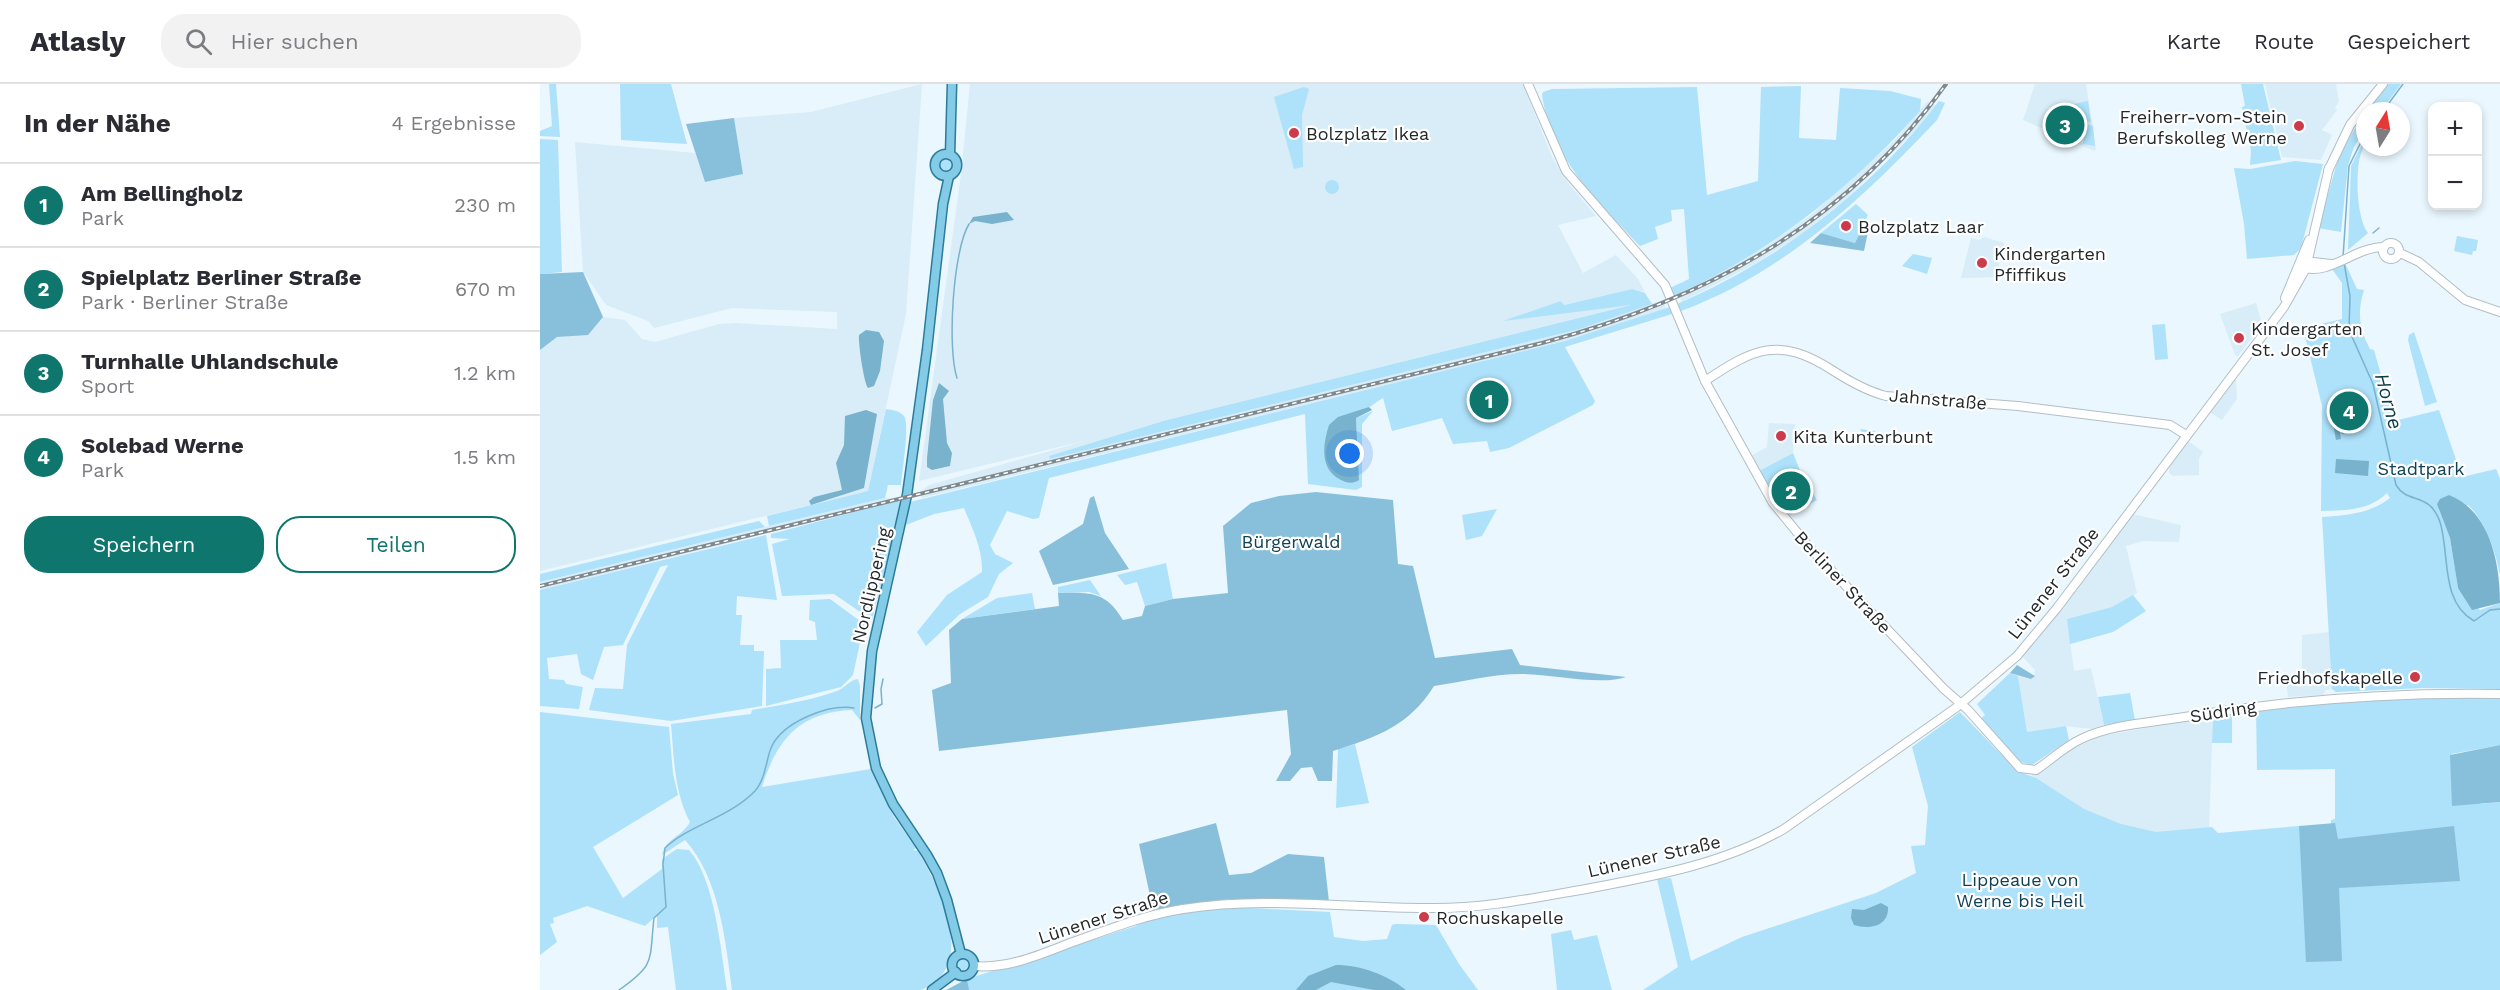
<!DOCTYPE html>
<html lang="de">
<head>
<meta charset="utf-8">
<style>
	:root { --surface:#fff; --page:#f2f2f3; --text:#2b2b33; --muted:#7c7c81; --line:#e1e1e2; --accent:#0f766e }
	body { margin:0; font-family:"Work Sans",sans-serif; background:var(--page); color:var(--text) }
	.controls { position:absolute; right:18px; top:18px; display:grid; overflow:hidden; border-radius:12px; box-shadow:0 3px 9px #0003 }
	.controls button { width:54px; height:54px; display:grid; place-items:center; padding:0; border:0; border-bottom:2px solid var(--line); background:var(--surface); color:var(--text); font:30px sans-serif }
	.compass { position:absolute; left:1816px; top:18px; width:54px; height:54px; border-radius:50%; background:var(--surface); box-shadow:0 3px 9px #0003; rotate:11deg }
	.you { position:absolute; left:810px; top:370px; width:21px; height:21px; margin:-15px; border:4px solid #fff; border-radius:50%; background:#1a73e8; box-shadow:0 0 0 9px #1a73e833 }
	.badge { display:grid; place-items:center; width:39px; height:39px; border-radius:50%; background:var(--accent); color:#fff; font-size:20px; font-weight:700 }
	.pin { position:absolute; translate:-50% -50%; border:3px solid #fff; box-shadow:0 2px 6px #0006 }
	.list { margin:0; padding:0; list-style:none }
	h2 { display:flex; justify-content:space-between; align-items:center; height:78px; margin:0; padding:0 24px; font-size:26px }
	h2 small { font-size:20px; font-weight:400; color:var(--muted) }
	.list li { display:grid; grid-template-columns:39px 1fr auto; gap:18px; align-items:center; box-sizing:border-box; height:84px; padding:0 24px; border-top:2px solid var(--line) }
	.list b { display:block; font-size:22px; white-space:nowrap }
	.list p { margin:0; font-size:20px; white-space:nowrap; color:var(--muted) }
	.list em { font-size:20px; font-style:normal; color:var(--muted) }
	.actions { display:flex; gap:12px; padding:18px 24px }
	.actions a { flex:1; padding:14px 0; border:2px solid var(--accent); border-radius:24px; text-align:center; font-size:21px; color:var(--accent) }
	.actions .main { background:var(--accent); color:#fff }
	.icon { flex:none; width:33px; height:33px; fill:none; stroke:currentColor; stroke-width:2; stroke-linecap:round; stroke-linejoin:round }
	.map { position:relative; flex:none; width:1960px; height:906px; overflow:hidden }
	header { display:flex; align-items:center; gap:36px; box-sizing:border-box; height:84px; padding:0 30px; background:var(--surface); border-bottom:2px solid var(--line) }
	header strong { font-size:28px }
	nav { display:flex; gap:33px; margin-inline-start:auto; font-size:21px }
	.search { width:420px; height:54px; background:var(--page); display:flex; align-items:center; gap:15px; box-sizing:border-box; padding:0 21px; border-radius:24px; color:var(--muted); font-size:22px }
	main { display:flex }
	aside { flex:1; background:var(--surface) }
	.map>svg:first-child { display:block }
	.built { fill:#d8edf7 }
	.green { fill:#aee1fa }
	.forest { fill:#88c0db }
	.water { fill:#79b2cc }
	.lines { fill:none; stroke-linecap:round; stroke-linejoin:round }
	.stream { stroke:#79b2cc; stroke-width:1.5 }
	.secondary-casing { stroke:#b2bec4; stroke-width:10 }
	.primary-casing { stroke:#2b7b9a; stroke-width:11 }
	.secondary { stroke:#fff; stroke-width:8 }
	.primary { stroke:#83cbe6; stroke-width:8 }
	.rail-casing { stroke:#7f888c; stroke-width:4 }
	.rail { stroke:#fff; stroke-width:1.5; stroke-dasharray:4.5; stroke-linecap:butt }
	.poi-dot { fill:#cc3b4b; stroke:#fff; stroke-width:2 }
	.labels { text-anchor:middle; dominant-baseline:central; stroke-width:4.5; stroke-linejoin:round; paint-order:stroke }
	.poi-label { font-size:18px; fill:#23282a; stroke:#fff; text-anchor:start }
	.street-label { font-size:18px; fill:#23282a; stroke:#fff }
	.park-label { font-size:18px; fill:#114154; stroke:#fff }
	.water-label { font-size:20px; font-style:italic; fill:#093b4e; stroke:#fff }
</style>
</head>
<body>
<header>
<strong>Atlasly</strong>
<div class="search"><svg class="icon" aria-label="search" viewBox="0 0 24 24"><circle cx="10" cy="10" r="6"/><path d="M15 15l6 6"/></svg>Hier suchen</div>
<nav><a>Karte</a><a>Route</a><a>Gespeichert</a></nav>
</header>
<main>
<aside>
<h2>In der Nähe<small>4 Ergebnisse</small></h2>
<ul class="list">
<li><span class="badge">1</span><div><b>Am Bellingholz</b><p>Park</p></div><em>230 m</em></li>
<li><span class="badge">2</span><div><b>Spielplatz Berliner Straße</b><p>Park · Berliner Straße</p></div><em>670 m</em></li>
<li><span class="badge">3</span><div><b>Turnhalle Uhlandschule</b><p>Sport</p></div><em>1.2 km</em></li>
<li><span class="badge">4</span><div><b>Solebad Werne</b><p>Park</p></div><em>1.5 km</em></li>
</ul>
<div class="actions"><a class="main">Speichern</a><a>Teilen</a></div>
</aside>
<div class="map">
<svg width="1960" height="906" viewBox="0 0 1960 906">
	<rect width="100%" height="100%" fill="#eaf7fe"/>
	<!-- built -->
	<g class="built">
		<path d="M382 0 366 230 328 407 0 487V266L17 253 48 250 63 233 85 236 102 255 115 258 179 240 196 239 297 245V228L192 224 114 244 108 237 66 221 43 188 35 58 155 69 165 98 203 90 194 34 271 28Z"/>
		<path d="M430 0H983L1012 73 1029 100 1056 132 1018 141 1043 189 1076 171 1098 195 1105 208 1092 205 1023 221 1021 217 968 236 1098 219 619 338 509 372 510 375 1040 245 1123 216 1126 225 1025 257 382 414 380 408 389 401 552 355 379 397 421 90Z"/>
		<path d="M1495 0H1546L1556 65 1554 67 1483 36Z"/>
		<path d="M1725 0H1798L1796 1 1799 17 1795 24 1797 26 1782 46 1792 51 1781 76 1742 73Z"/>
		<path d="M1387 18 1396 21 1378 44 1307 114 1263 149 1215 180 1142 218 1138 209 1223 164 1272 130 1354 57Z"/>
		<path d="M1444 153 1464 159V163L1459 165V193L1421 194 1431 154 1439 156Z"/>
		<path d="M1716 219 1722 240 1698 272 1695 271 1680 230Z"/>
		<path d="M1696 295 1697 315 1682 336 1670 328Z"/>
		<path d="M1229 339 1255 340 1253 369 1219 387 1211 372 1227 363Z"/>
		<path d="M1648 357 1663 368 1659 374V391L1633 392 1629 389V382Z"/>
		<path d="M345 414H353L352 418 0 506V498Z"/>
		<path d="M1592 430 1641 441 1639 458 1603 457 1586 462 1597 509 1572 523 1527 535 1534 587 1551 584 1564 641 1552 645 1526 642 1487 648 1478 592 1491 595 1494 592 1495 586 1483 573Z"/>
		<path d="M1789 548 1792 605 1786 606 1783 611 1748 613 1746 593 1762 592V551Z"/>
		<path d="M1673 632 1669 744 1603 753 1554 741 1491 691 1525 668 1561 652Z"/>
	</g>
	<!-- green -->
	<g class="green">
		<path d="M9 0H16L20 53 0 52V47L12 42Z"/>
		<path d="M80 0H131L147 60 81 56Z"/>
		<path d="M1701 0H1723L1741 76 1710 81 1711 67 1702 23 1705 22Z"/>
		<path d="M1845 0H1861L1841 27H1825Z"/>
		<path d="M1261 2 1259 54 1296 56 1300 4 1350 7 1381 15 1380 27C1311 104 1229 170 1133 212L1130 204 1149 195 1144 125 1131 126 1132 137 1115 143 1118 155 1100 162C1058 118 1011 74 1002 11L1003 8 1012 5 1157 3 1167 111 1218 97 1221 3Z"/>
		<path d="M764 3 769 5 762 31 763 83 754 85 734 13Z"/>
		<path d="M1399 17 1405 19 1397 36C1323 114 1244 189 1141 227L1137 220C1238 177 1333 105 1399 17Z"/>
		<path d="M1548 17 1551 38 1538 36 1534 20Z"/>
		<path d="M1825 28V46L1814 63 1808 81 1801 148 1778 144 1800 69Z"/>
		<path d="M1546 40 1553 42 1555 62 1543 60Z"/>
		<path d="M1825 54C1825 63 1820 69 1819 78 1816 96 1817 134 1828 149L1808 166 1811 82Z"/>
		<path d="M0 55 18 56 22 188 0 190Z"/>
		<circle cx="406" cy="81" r="9"/>
		<path d="M1755 77 1783 80 1761 164 1754 171 1707 175 1704 140 1694 84 1710 85Z"/>
		<circle cx="792" cy="103" r="7"/>
		<path d="M1316 120 1328 131 1315 159 1281 149Z"/>
		<path d="M1917 152 1938 156 1936 167H1933L1932 171 1914 167Z"/>
		<path d="M1373 170 1392 174 1387 190 1362 182Z"/>
		<path d="M1805 179 1817 205 1824 206C1817 228 1819 245 1830 265L1834 266 1854 337 1899 326 1922 393 1956 385 1960 395V491C1956 468 1945 437 1928 421L1899 425 1910 454 1918 504 1940 526 1960 519V605L1883 604 1796 608 1792 605 1782 433C1808 431 1829 430 1850 414L1847 409C1828 427 1807 426 1781 427L1782 322 1763 244 1802 235V199L1792 185Z"/>
		<path d="M1092 205 1105 209 1112 220 1040 245 510 375 509 372 623 337 1091 221 963 237 1021 217 1024 221Z"/>
		<path d="M1130 223 1132 230 1025 263 1055 317 1053 321 969 364 950 368 947 357 913 360 902 334 852 347 843 314C836 318 829 324 822 327 804 333 792 331 786 352L818 375 816 334 833 327 822 340V403L816 406 768 400 765 330 509 394 499 434 493 435 467 427 450 461 455 470 473 479 459 490 448 513 420 530 386 562 377 548 407 511 442 488C443 465 432 444 424 424L394 430 366 441 370 418 1025 257Z"/>
		<path d="M1625 240 1628 275 1615 276 1612 241Z"/>
		<path d="M1874 248 1897 318 1885 322 1868 256 1869 251Z"/>
		<path d="M346 325C352 326 360 327 364 332 370 341 362 387 361 401H348L345 414 229 442 227 432 328 407Z"/>
		<path d="M1320 345 1335 347V362L1326 356Z"/>
		<path d="M1253 369 1263 394 1277 416 1250 431 1219 387Z"/>
		<path d="M360 416 355 445 332 536 294 510 242 512 232 460 250 455 231 454V450Z"/>
		<path d="M957 425 942 452 926 456 922 431Z"/>
		<path d="M219 437 225 443 0 498V490Z"/>
		<path d="M226 451 237 516 197 512 196 531H202L200 561H214V567H224L222 622 131 637 49 626 55 604 83 605 87 561 128 481 120 483 83 561 64 563 53 596 41 590 37 570 7 574 9 595 24 596 26 600 43 603 39 625 0 622V506Z"/>
		<path d="M626 479 633 515 605 522 597 498 585 501 577 491Z"/>
		<path d="M550 496 561 512 549 508 518 509V503Z"/>
		<path d="M492 509 495 525 422 535 457 514Z"/>
		<path d="M1593 511 1606 527 1573 548 1530 560 1527 535 1572 523Z"/>
		<path d="M290 515 324 540 313 591 301 603 226 622V585L241 584 240 556H277L275 538 269 536 270 516Z"/>
		<path d="M1470 589 1478 592 1487 648 1526 642 1529 656 1492 681 1481 678 1439 636 1445 631 1437 620Z"/>
		<path d="M318 595 320 602V636L312 626C260 628 237 655 222 703L331 685 354 733 376 764 373 766 378 767C400 805 439 883 381 906H192C185 856 180 795 145 756L122 771C125 755 143 752 150 738 134 708 134 673 131 640L211 630 212 626C240 621 270 617 297 607 305 604 309 596 318 595Z"/>
		<path d="M1590 609 1595 636 1564 641 1558 613Z"/>
		<path d="M1869 613H1960V661L1911 670 1941 720 1960 718V906H1103L1138 883 1117 795 1131 794 1151 877 1202 853 1336 809 1376 789 1371 762 1385 761 1388 722 1372 663 1420 628 1477 687 1496 694 1544 725 1581 740 1616 748 1672 743 1678 749 1759 742 1791 743V736L1795 735V685L1717 686 1716 626 1792 616Z"/>
		<path d="M0 628 129 643 133 690 138 711 53 763 83 814 122 785V775L137 765 149 766C175 795 181 868 187 906H136L128 843 117 844V831L105 842 47 822 13 834 14 839 10 840 17 858 0 871Z"/>
		<path d="M1692 630V659H1672L1673 632Z"/>
		<path d="M815 660 829 719 796 724 798 665Z"/>
		<path d="M691 823 790 828 794 853 823 857 847 855 852 841 855 840 896 841 919 880 938 906H424L428 902 427 895 596 842V839L631 829Z"/>
		<path d="M1031 846 1034 856 1057 851 1072 906H1017L1011 850Z"/>
		<circle cx="424" cy="881" r="9"/>
	</g>
	<!-- forest -->
	<g class="forest">
		<path d="M194 34 203 90 165 98 146 40Z"/>
		<path d="M1326 136 1330 138 1324 167 1270 159 1281 149 1315 159Z"/>
		<path d="M43 188 63 233 48 251 17 253 0 266V190Z"/>
		<path d="M776 408 853 416 858 480 873 482 895 574 972 565 980 581 1086 593C1062 602 1010 590 981 590 952 590 922 598 894 602 869 642 837 653 793 667L792 697H778L772 683 761 684 750 697H736L751 670 747 626 399 667 392 606 411 599 409 546 422 535 519 522 518 509C550 508 566 507 583 536L602 532 605 522 633 515 688 509 683 442 711 419 739 412Z"/>
		<path d="M554 412 565 449 589 485 513 501 499 467 543 440 550 414Z"/>
		<path d="M1477 581 1495 592 1491 595 1470 589Z"/>
		<path d="M1960 661V718L1912 722 1910 671Z"/>
		<path d="M676 739 689 791 711 789 748 770 784 773 789 818 690 815 613 826 599 760Z"/>
		<path d="M1795 739 1798 755 1914 742 1920 797 1799 804 1802 877 1766 878 1759 742Z"/>
		<path d="M427 895 429 906H406Z"/>
	</g>
	<!-- water -->
	<g class="water">
		<path d="M467 128 474 136 452 140 435 137 429 140 433 133Z"/>
		<path d="M326 246 339 248 344 257 340 287 334 302 328 304C324 300 318 259 319 251Z"/>
		<path d="M399 299 409 307 403 315 407 359 412 369 410 382 392 386 387 383V374L393 316Z"/>
		<path d="M829 323 832 326 816 334 819 396C813 400 807 399 801 396 779 385 783 360 789 341L798 333Z"/>
		<path d="M1793 323 1794 326 1798 325 1800 339 1807 338 1809 348 1802 350 1799 342 1801 355 1796 356 1793 340 1797 339Z"/>
		<path d="M326 326 337 330 324 404 271 421 269 417 274 413 302 406 296 379 304 361 305 332Z"/>
		<path d="M1796 375 1829 377 1828 392 1795 389Z"/>
		<path d="M1909 411C1950 427 1960 479 1960 519L1932 526 1918 504 1910 454 1897 420 1900 415Z"/>
		<path d="M1341 819 1348 823C1349 842 1330 846 1314 841L1311 834 1312 825 1324 826Z"/>
		<path d="M796 881C821 881 847 891 866 906H834L791 898 776 906H756L768 892Z"/>
	</g>
	<g class="lines">
		<!-- stream -->
		<g class="stream">
			<path d="M1843 27 1863 0"/>
			<path d="M1833 149 1839 144"/>
			<path d="M1803 174 1809 82 1825 50"/>
			<path d="M1804 179 1810 212 1809 246 1833 300 1856 401C1868 421 1889 407 1900 438 1910 470 1900 518 1934 537L1950 526 1960 525"/>
			<path d="M417 294C407 264 413 166 429 140"/>
			<path d="M335 624 342 620 341 605 343 595"/>
			<path d="M79 906C116 880 109 878 114 834L126 823 123 780 125 764C149 741 189 734 215 707 225 696 226 677 231 664 242 638 288 620 314 624"/>
		</g>
		<!-- secondary casing -->
		<g class="secondary-casing">
			<g id="secondary">
				<path d="M988 0 1026 87 1125 201 1165 297 1233 419 1270 464 1404 605 1428 626 1480 684 1496 686C1511 676 1524 663 1541 655 1570 641 1606 639 1638 634 1746 616 1851 608 1960 610"/>
				<path d="M1788 87 1810 41 1843 0"/>
				<circle cx="1851" cy="167" r="8"/>
				<path d="M1860 169 1879 178 1925 216 1960 228"/>
				<path d="M1764 177 1791 180"/>
				<path d="M1761 183C1789 193 1814 163 1844 163"/>
				<path d="M1745 214 1769 156"/>
				<path d="M1165 297C1214 264 1239 252 1292 286 1309 297 1326 307 1346 312L1478 322 1630 341 1646 351"/>
				<path d="M434 882C468 885 499 871 530 859 567 846 604 831 643 825 724 812 807 824 888 824 941 825 994 814 1046 805 1115 792 1183 780 1244 745L1417 623 1477 572 1517 524 1744 223 1766 184 1789 84"/>
			</g>
		</g>
		<!-- primary casing -->
		<g class="primary-casing">
			<g id="primary">
				<circle cx="406" cy="81" r="11"/>
				<path d="M410 71 412 0"/>
				<path d="M409 92 403 120 387 266 367 411 332 567 326 634 336 684 353 720 387 771 397 789 407 816 421 870"/>
				<circle cx="423" cy="881" r="11"/>
				<path d="M392 906 416 888"/>
			</g>
		</g>
		<!-- secondary -->
		<use href="#secondary" class="secondary"/>
		<!-- primary -->
		<use href="#primary" class="primary"/>
		<!-- rail casing -->
		<g class="rail-casing">
			<path id="rail" d="M0 502 1002 259C1166 215 1305 141 1406 0"/>
		</g>
		<!-- rail -->
		<use href="#rail" class="rail"/>
	</g>
	<!-- markers -->
	<g class="poi-dot">
		<circle cx="1759" cy="42" r="6"/>
		<circle cx="754" cy="49" r="6"/>
		<circle cx="1306" cy="142" r="6"/>
		<circle cx="1442" cy="179" r="6"/>
		<circle cx="1699" cy="254" r="6"/>
		<circle cx="1241" cy="352" r="6"/>
		<circle cx="1875" cy="593" r="6"/>
		<circle cx="884" cy="833" r="6"/>
	</g>
	<g class="labels">
		<!-- poi labels -->
		<g class="poi-label">
			<text x="1747" y="32" text-anchor="end">Freiherr-vom-Stein<tspan x="1747" dy="21">Berufskolleg Werne</tspan></text>
			<text x="766" y="49">Bolzplatz Ikea</text>
			<text x="1318" y="142">Bolzplatz Laar</text>
			<text x="1454" y="169">Kindergarten<tspan x="1454" dy="21">Pfiffikus</tspan></text>
			<text x="1711" y="244">Kindergarten<tspan x="1711" dy="21">St. Josef</tspan></text>
			<text x="1253" y="352">Kita Kunterbunt</text>
			<text x="1863" y="593" text-anchor="end">Friedhofskapelle</text>
			<text x="896" y="833">Rochuskapelle</text>
		</g>
		<!-- street labels -->
		<g class="street-label">
			<text transform="translate(1398 315) rotate(5)">Jahnstraße</text>
			<text transform="translate(1303 498) rotate(47)">Berliner Straße</text>
			<text transform="translate(1513 499) rotate(-52)">Lünener Straße</text>
			<text transform="translate(331 501) rotate(-77)">Nordlippering</text>
			<text transform="translate(1683 627) rotate(-9)">Südring</text>
			<text transform="translate(1114 772) rotate(-13)">Lünener Straße</text>
			<text transform="translate(563 833) rotate(-18)">Lünener Straße</text>
		</g>
		<!-- park labels -->
		<g class="park-label">
			<text x="1881" y="384">Stadtpark</text>
			<text x="751" y="457">Bürgerwald</text>
			<text x="1480" y="795">Lippeaue von<tspan x="1480" dy="21">Werne bis Heil</tspan></text>
		</g>
		<!-- water labels -->
		<g class="water-label">
			<text transform="translate(1849 317) rotate(75)">Horne</text>
		</g>
	</g>
</svg>
<div class="controls">
<button>+</button>
<button>−</button>
</div>
<svg class="compass" viewBox="-18 -18 36 36"><path d="M0-13l5 13h-10z" fill="#e53935"/><path d="M0 13l5-13h-10z" fill="#7c7c81"/></svg>
<div class="you"></div>
<div class="pin badge" style="left:949px;top:316px">1</div>
<div class="pin badge" style="left:1251px;top:407px">2</div>
<div class="pin badge" style="left:1525px;top:41px">3</div>
<div class="pin badge" style="left:1809px;top:327px">4</div>
</div>
</main>
</body>
</html>
